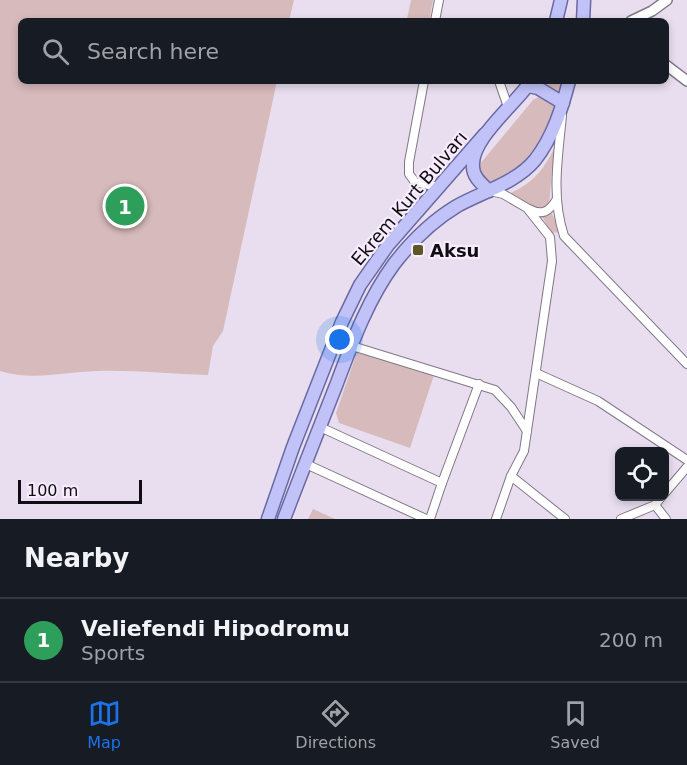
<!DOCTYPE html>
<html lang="en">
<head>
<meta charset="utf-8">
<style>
	:root { --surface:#171b24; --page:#242831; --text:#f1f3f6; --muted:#9ea1a6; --line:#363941; --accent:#1a73e8 }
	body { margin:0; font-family:"DejaVu Sans",sans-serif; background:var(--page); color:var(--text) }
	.controls { position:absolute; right:18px; bottom:18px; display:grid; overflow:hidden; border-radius:9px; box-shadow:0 3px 9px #0003 }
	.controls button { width:54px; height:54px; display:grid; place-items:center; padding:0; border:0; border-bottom:2px solid var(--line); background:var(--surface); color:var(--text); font:30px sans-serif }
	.scale { position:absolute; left:18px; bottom:15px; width:124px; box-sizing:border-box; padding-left:6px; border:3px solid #110e13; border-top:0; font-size:16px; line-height:21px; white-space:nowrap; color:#110e13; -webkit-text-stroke:4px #f6ecfc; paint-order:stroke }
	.you { position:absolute; left:340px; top:340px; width:21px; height:21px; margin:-15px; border:4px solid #fff; border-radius:50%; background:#1a73e8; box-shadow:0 0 0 9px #1a73e833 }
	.badge { display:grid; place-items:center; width:39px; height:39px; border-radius:50%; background:var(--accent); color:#fff; font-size:20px; font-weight:700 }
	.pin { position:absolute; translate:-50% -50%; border:3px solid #fff; box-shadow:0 2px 6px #0006 }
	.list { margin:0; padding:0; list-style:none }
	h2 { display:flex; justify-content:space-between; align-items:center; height:78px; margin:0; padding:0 24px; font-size:26px }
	h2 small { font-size:20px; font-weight:400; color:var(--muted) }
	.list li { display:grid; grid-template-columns:39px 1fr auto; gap:18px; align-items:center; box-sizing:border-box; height:84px; padding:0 24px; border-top:2px solid var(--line) }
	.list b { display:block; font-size:22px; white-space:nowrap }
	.list p { margin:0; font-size:20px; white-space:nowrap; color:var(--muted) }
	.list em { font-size:20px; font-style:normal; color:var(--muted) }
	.icon { flex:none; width:33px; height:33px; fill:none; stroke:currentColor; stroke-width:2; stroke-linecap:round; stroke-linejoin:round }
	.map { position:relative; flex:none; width:687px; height:519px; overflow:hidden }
	.search { position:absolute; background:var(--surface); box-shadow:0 3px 9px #0003; left:18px; right:18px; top:18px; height:66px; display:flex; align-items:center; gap:15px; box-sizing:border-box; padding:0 21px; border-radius:9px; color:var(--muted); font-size:22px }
	.sheet { height:162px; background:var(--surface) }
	nav { display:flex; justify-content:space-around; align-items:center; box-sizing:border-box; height:84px; border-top:2px solid var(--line); background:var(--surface); font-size:16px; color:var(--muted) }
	nav a { display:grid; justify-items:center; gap:3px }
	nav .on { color:var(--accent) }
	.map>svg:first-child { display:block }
	.green { fill:#d7babb }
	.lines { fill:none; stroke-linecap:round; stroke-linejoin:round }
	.minor-casing { stroke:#817886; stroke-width:10 }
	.tertiary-casing { stroke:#817886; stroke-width:12 }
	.primary-casing { stroke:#6969a3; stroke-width:15 }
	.minor { stroke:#fff; stroke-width:8 }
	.tertiary { stroke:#fff; stroke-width:9 }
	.primary { stroke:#c1c2f7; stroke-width:12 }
	.poi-dot { fill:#5b5825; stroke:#f6ecfc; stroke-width:2 }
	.labels { text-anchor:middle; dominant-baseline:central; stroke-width:4.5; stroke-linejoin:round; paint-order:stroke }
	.street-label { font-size:18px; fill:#110e13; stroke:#f6ecfc }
	.poi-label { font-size:18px; font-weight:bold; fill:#110e13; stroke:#f6ecfc; text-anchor:start }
</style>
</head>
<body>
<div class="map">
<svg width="687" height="519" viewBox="0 0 687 519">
	<rect width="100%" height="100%" fill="#e8deef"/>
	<!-- green -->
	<g class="green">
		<path d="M0 0H294L289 21H21V81H277L223 331 213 346 208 375C171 374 133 370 97 371 64 372 33 381 0 371Z"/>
		<path d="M411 0H433L429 21 407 19Z"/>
		<path d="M545 81H565L561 96 543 85Z"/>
		<path d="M538 97H543L554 104C552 122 534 153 521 166 509 179 484 192 477 168L480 164 533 100Z"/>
		<path d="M557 143 552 168 549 206C536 214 522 201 509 194 536 181 544 169 557 143Z"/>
		<path d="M551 212 561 232 551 233 542 216 548 215Z"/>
		<path d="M358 349 434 375 410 448 339 423 336 413Z"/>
		<path d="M313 509 335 519H308Z"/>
	</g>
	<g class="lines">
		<!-- minor casing -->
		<g class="minor-casing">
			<g id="minor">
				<path d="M435 21 439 0"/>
				<path d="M424 81 409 162V174L415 182 438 187"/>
				<path d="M499 81 508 107"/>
				<path d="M562 116C558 157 551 197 564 236L687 364"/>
				<path d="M490 191 503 194 527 208 550 237 552 261 524 451 511 476 496 519"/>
				<path d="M529 209C542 216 549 212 557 199"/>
				<path d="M352 346 495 390 511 407 527 431"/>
				<path d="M536 373 598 401 687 460"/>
				<path d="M320 427 442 483 479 384"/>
				<path d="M306 464 426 519"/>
				<path d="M511 476 565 519"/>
				<path d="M664 494 687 467"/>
				<path d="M655 505 666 519"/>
				<path d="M430 519 442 483"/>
				<path d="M621 519 655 505 662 496"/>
			</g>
		</g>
		<!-- tertiary casing -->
		<g class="tertiary-casing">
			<g id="tertiary">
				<path d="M631 21 652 11 667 0"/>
				<path d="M666 65 687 81"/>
			</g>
		</g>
		<!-- primary casing -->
		<g class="primary-casing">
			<g id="primary">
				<path d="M556 21 561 0"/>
				<path d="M583 21 584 0"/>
				<path d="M528 86 538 88 563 103"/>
				<path d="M489 191C482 184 473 177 473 167 470 139 517 103 531 81"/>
				<path d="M268 519 293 447 342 322 360 285 388 245 485 134"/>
				<path d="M284 519C301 474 319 429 337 383 352 343 368 299 394 264 411 242 432 221 457 206 482 192 516 183 535 160 553 137 562 108 569 81"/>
			</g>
		</g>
		<!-- minor -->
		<use href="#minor" class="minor"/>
		<!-- tertiary -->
		<use href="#tertiary" class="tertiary"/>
		<!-- primary -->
		<use href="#primary" class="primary"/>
	</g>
	<!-- markers -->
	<rect class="poi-dot" x="412" y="244" width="12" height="12" rx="3"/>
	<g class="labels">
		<!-- street labels -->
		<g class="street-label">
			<text transform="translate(409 198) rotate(-50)">Ekrem Kurt Bulvarı</text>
		</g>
		<!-- poi labels -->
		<g class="poi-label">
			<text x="430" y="250">Aksu</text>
		</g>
	</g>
</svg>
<div class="controls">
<button><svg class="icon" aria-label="locate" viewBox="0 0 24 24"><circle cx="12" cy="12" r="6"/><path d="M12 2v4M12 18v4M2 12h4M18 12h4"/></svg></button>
</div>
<div class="scale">100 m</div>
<div class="you"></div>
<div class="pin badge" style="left:125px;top:206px;background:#2e9e5b">1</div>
<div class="search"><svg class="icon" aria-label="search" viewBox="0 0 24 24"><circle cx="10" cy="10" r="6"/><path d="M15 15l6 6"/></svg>Search here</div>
</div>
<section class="sheet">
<h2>Nearby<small></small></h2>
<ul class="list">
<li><span class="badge" style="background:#2e9e5b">1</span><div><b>Veliefendi Hipodromu</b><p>Sports</p></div><em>200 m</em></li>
</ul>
</section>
<nav>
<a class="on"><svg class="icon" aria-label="map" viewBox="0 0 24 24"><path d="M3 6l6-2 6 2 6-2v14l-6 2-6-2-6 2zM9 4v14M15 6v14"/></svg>Map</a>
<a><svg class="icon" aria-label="directions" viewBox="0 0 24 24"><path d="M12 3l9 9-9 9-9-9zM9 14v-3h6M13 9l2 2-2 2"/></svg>Directions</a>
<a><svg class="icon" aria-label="saved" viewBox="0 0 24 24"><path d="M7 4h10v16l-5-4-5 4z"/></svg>Saved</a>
</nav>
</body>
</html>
